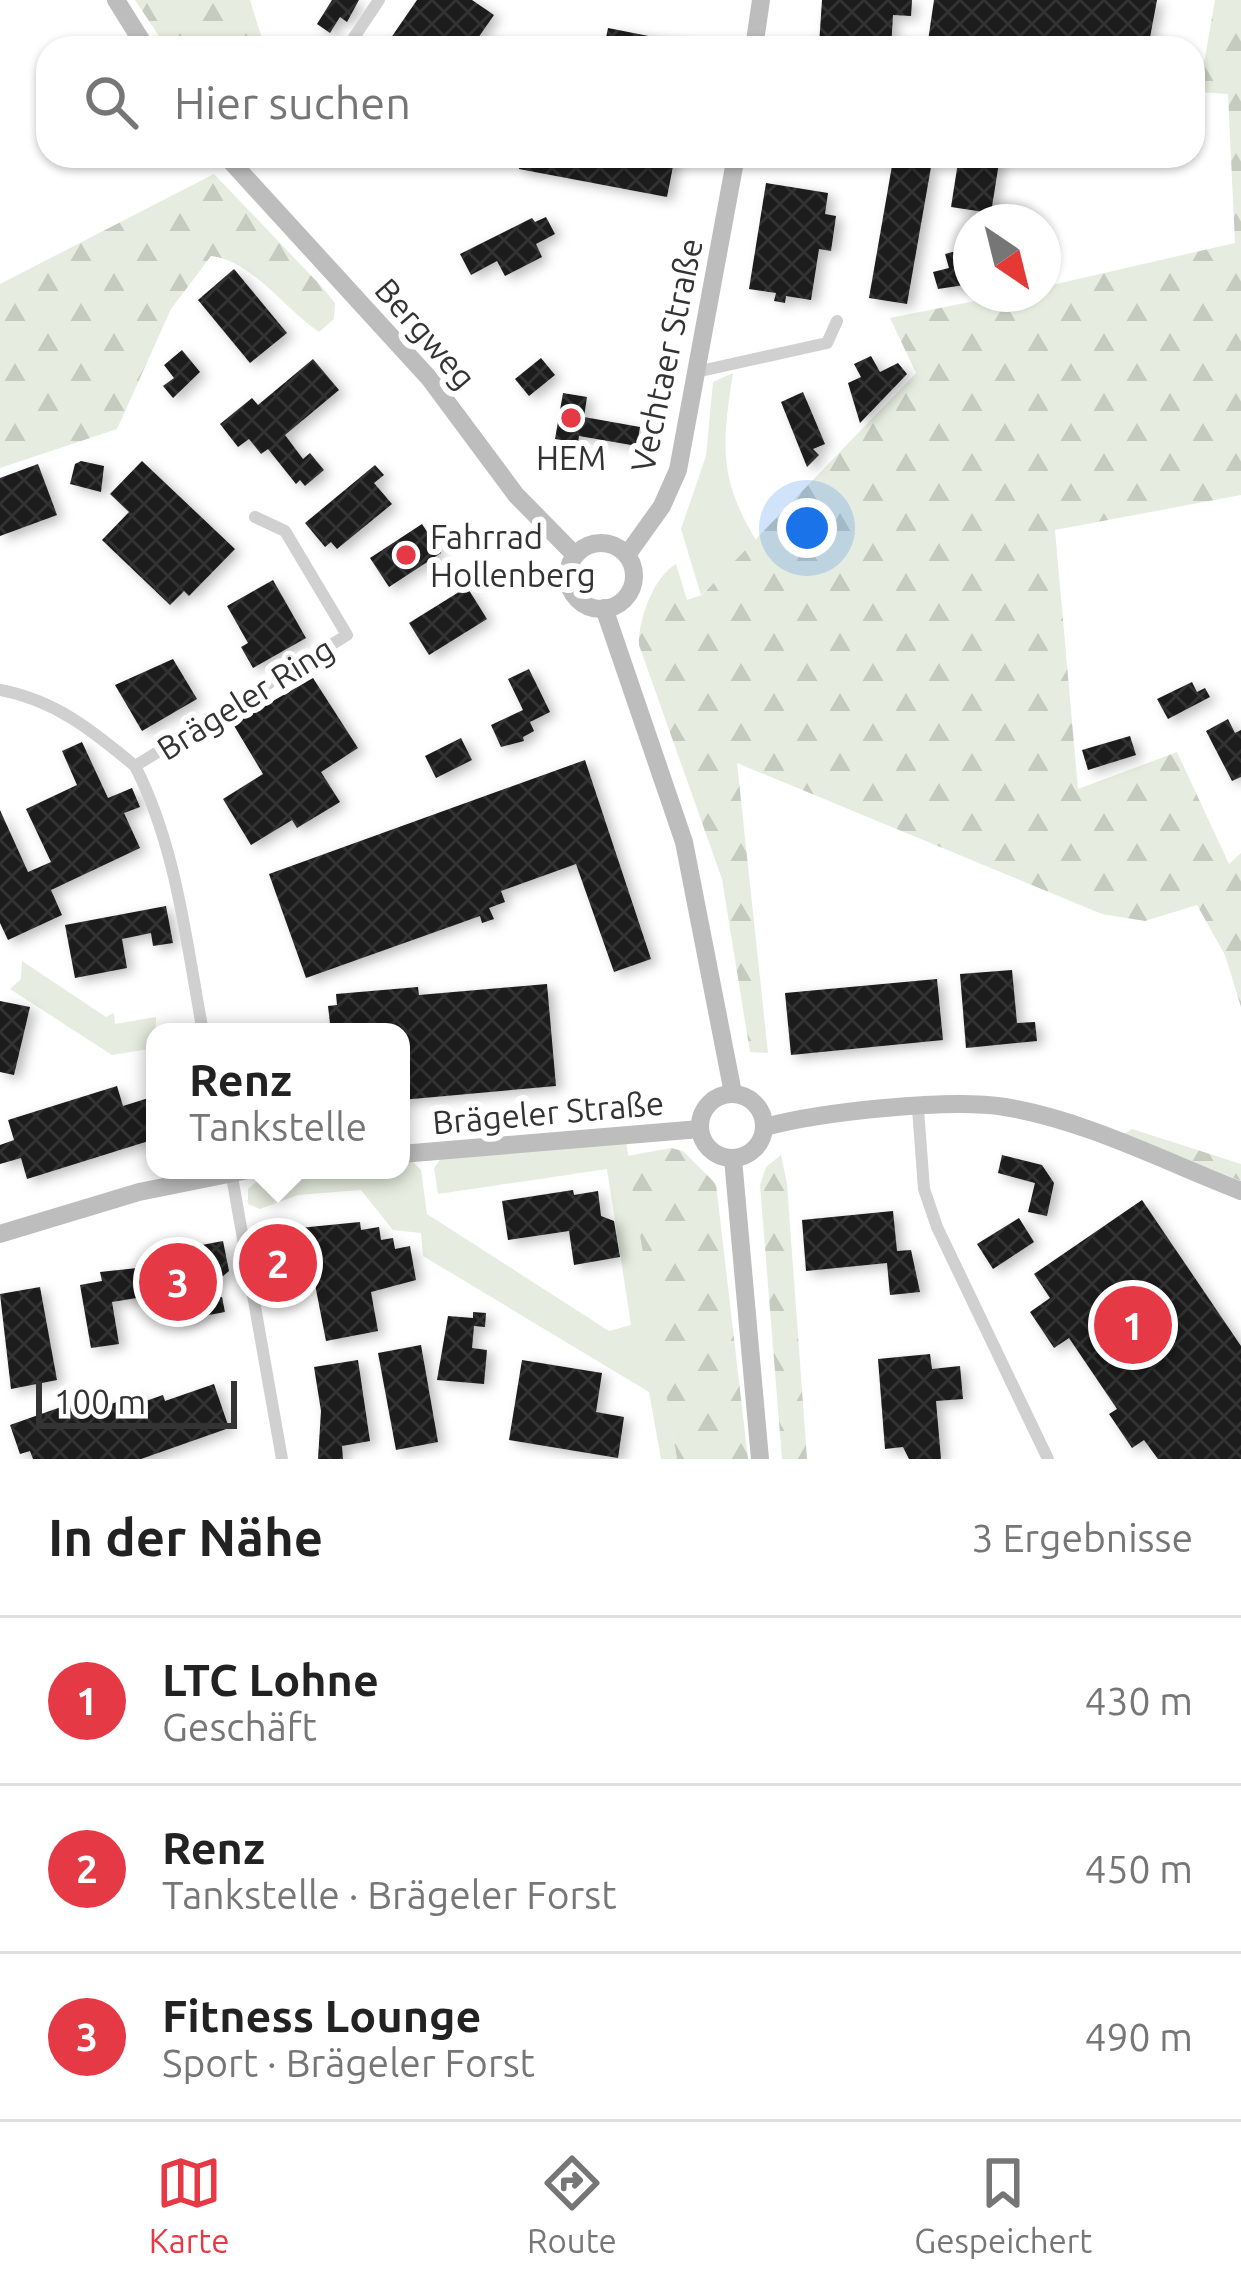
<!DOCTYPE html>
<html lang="de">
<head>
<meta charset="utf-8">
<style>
	:root { --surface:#fff; --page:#f6f6f6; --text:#222; --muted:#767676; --line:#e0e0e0; --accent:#e63946 }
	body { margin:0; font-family:Ubuntu,sans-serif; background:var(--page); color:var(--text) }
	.compass { position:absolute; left:953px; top:204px; width:108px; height:108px; border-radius:50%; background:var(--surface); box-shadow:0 3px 9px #0004; rotate:145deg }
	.scale { position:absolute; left:36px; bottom:30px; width:201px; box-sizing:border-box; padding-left:12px; border:6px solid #333; border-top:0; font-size:33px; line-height:42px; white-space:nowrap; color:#333; -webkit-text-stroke:9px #fff; paint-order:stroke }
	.you { position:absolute; left:807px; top:528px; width:42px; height:42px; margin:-30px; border:9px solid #fff; border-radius:50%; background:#1a73e8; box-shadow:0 0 0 18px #1a73e833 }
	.badge { display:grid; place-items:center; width:78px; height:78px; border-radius:50%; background:var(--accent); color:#fff; font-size:39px; font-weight:700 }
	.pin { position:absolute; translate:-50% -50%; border:6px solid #fff; box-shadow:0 3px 12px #0006 }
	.popup { position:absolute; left:146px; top:1023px; width:264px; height:156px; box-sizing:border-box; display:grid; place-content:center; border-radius:24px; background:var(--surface); filter:drop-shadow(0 3px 9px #0005); font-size:39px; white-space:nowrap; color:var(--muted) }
	.popup b { font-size:45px; color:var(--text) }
	.popup::after { content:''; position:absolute; left:50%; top:100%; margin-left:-24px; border:24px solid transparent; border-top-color:var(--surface) }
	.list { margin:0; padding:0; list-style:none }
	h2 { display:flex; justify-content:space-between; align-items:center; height:156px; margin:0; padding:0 48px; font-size:51px }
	h2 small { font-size:39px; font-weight:400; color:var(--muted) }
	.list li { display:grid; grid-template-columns:78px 1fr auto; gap:36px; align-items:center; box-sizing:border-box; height:168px; padding:0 48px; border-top:3px solid var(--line) }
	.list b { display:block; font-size:45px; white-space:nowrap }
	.list p { margin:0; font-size:39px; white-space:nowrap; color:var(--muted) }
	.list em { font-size:39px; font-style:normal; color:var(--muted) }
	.icon { flex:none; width:66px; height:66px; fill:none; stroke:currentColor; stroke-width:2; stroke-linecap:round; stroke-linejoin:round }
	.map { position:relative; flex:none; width:1241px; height:1459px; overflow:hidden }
	.search { position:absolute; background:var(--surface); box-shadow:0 3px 9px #0004; left:36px; right:36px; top:36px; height:132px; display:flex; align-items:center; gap:30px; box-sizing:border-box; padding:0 42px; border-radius:36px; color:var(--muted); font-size:45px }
	.sheet { height:660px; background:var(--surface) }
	nav { display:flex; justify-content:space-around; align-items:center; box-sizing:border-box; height:168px; border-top:3px solid var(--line); background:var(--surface); font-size:33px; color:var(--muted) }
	nav a { display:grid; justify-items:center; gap:6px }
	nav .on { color:var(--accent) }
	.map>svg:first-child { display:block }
	.green { fill:#e6ecdf }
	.forest { fill:url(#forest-firs) }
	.building { fill:url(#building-cross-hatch); filter:url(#shadow) }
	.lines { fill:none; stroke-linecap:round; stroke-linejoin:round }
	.street { stroke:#d0d0d0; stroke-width:12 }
	.secondary { stroke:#bdbdbd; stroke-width:18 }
	.poi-dot { fill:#e63946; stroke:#fff; stroke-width:4.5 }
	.labels { text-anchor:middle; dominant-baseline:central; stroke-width:12; stroke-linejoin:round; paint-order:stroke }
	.street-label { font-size:33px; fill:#333; stroke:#fff }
	.poi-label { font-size:33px; fill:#333; stroke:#fff }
</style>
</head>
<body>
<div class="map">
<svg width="1241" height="1459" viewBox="0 0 1241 1459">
	<defs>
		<pattern id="forest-firs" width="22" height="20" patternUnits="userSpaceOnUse" patternTransform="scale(3)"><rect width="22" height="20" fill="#e6ecdf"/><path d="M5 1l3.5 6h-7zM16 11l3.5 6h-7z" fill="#c6cbc0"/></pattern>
		<pattern id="building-cross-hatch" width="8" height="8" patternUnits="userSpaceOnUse" patternTransform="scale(3)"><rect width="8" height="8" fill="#1a1a1a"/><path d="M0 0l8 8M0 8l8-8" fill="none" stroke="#333"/></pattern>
		<filter id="shadow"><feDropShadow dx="6" dy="4" stdDeviation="6" flood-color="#0004"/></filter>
	</defs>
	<rect width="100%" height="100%" fill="#fff"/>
	<!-- green -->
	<g class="green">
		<path d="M733 373C722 444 718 478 757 542L701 595 681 529 706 456 713 382Z"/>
		<path d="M22 961 106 1017 114 1013 115 1024 156 1017 155 1048 112 1055 10 989 21 979Z"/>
		<path d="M626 1141 677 1459H661L649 1392 423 1256 421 1233 393 1230 361 1190 298 1195 260 1209 248 1204V1189L263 1176 401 1170V1162L412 1161 421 1170 427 1214 609 1331 631 1325 607 1169 438 1194 434 1168 442 1157Z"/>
	</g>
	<!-- forest -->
	<g class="forest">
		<path d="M135 0H250L265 48H167Z"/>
		<path d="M1215 0H1241V495L1055 530 1078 789 1177 752 1229 864 1241 853V1007L1225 955 1197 905 1145 921 1102 914 737 763 768 1053 750 1052 722 879 639 645C638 620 654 576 676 564L687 600 702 595 916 373 890 318 1010 294H1043V287L1235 243 1228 94 1199 92Z"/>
		<path d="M214 174 322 287 335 303 334 319 319 332C284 309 253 261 211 256L171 309 117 429 0 468V284Z"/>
		<path d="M1132 1129 1241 1164V1181L1122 1135Z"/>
		<path d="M671 1148 683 1151 716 1184 748 1459H677L627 1156Z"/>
		<path d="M781 1155 787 1184 807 1459H782L760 1185 766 1167Z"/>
	</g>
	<!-- building -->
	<g class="building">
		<path d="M332 0H359L347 22 340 17 330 33 317 24Z"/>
		<path d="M417 0H472L494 15 471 48H384Z"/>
		<path d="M822 0H912L911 16 893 15 891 48 819 45Z"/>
		<path d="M934 0H1157L1148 48H927Z"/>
		<path d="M608 28 684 43V48H604Z"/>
		<path d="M521 156H675L667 197 519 169Z"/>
		<path d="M959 156H1000L991 213 951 207Z"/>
		<path d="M893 160 931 167 907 304 869 298Z"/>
		<path d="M766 183 828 193 825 214 836 216 831 251 819 249 811 300 786 296 785 303 774 301 776 293 749 289Z"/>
		<path d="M546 217 555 234 536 244 542 257 505 276 497 261 471 275 460 254 532 218 535 222Z"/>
		<path d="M971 247V284L938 289 933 272 949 268 945 254Z"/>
		<path d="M234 269 287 333 250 363 198 300Z"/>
		<path d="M182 350 200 372 173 398 163 386 174 378 164 365Z"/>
		<path d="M871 356 880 372 898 363 907 374 860 423 848 383 861 377 854 364Z"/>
		<path d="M541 358 555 375 529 396 515 379Z"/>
		<path d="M313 359 339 390 285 435 303 459 310 453 324 470 305 486 300 480 296 484 268 449 261 454 249 439 238 447 220 424 252 398 258 405Z"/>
		<path d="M803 392 825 444 813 449 819 455 807 467 781 402Z"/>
		<path d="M563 393 587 397 584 417 640 427 637 446 579 436 578 443 555 439Z"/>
		<path d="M81 461 104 466 101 492 70 484 75 464Z"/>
		<path d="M142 461 235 549 189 596 184 591 170 605 102 540 129 512 110 494Z"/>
		<path d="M38 464 57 515 0 536V478Z"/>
		<path d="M375 465 384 475 374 483 392 504 337 549 331 542 325 547 305 523Z"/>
		<path d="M422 524 441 553 389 587 370 558Z"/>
		<path d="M273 580 306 638 253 668 241 647 248 643 227 606Z"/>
		<path d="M467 587 487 619 429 655 409 623Z"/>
		<path d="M173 659 197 699 142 731 115 685Z"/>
		<path d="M529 669 550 712 530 722 534 731 523 737 524 741 501 747 491 725 523 710 508 679Z"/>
		<path d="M313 678 358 748 321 772 340 802 297 828 292 820 251 845 223 799 263 774 233 724Z"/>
		<path d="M1192 682 1197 692 1205 688 1210 697 1168 719 1157 699Z"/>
		<path d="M1228 719 1235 733 1241 730V777L1232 781 1206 731Z"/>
		<path d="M1130 736 1136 755 1088 770 1082 750Z"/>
		<path d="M461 738 472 760 436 778 425 756Z"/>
		<path d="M82 742 108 798 132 788 140 807 124 813 140 848 51 890 62 915 8 940 0 923V810L28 872 51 862 26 809 77 785 62 751Z"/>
		<path d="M585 760 651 959 614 972 576 864 501 891 505 902 489 908 494 919 482 923 480 916 306 978 269 874Z"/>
		<path d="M166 906 173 943 153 946 151 933 122 939 127 968 75 978 65 925Z"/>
		<path d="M1012 970 1017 1023 1035 1022 1037 1041 966 1048 960 974Z"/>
		<path d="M937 979 943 1040 791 1055 785 993Z"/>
		<path d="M547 984 556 1086 401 1100V1032H331L328 1006 337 1005 336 994 418 987 419 995Z"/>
		<path d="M0 1001 30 1007 14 1075 0 1072Z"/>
		<path d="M117 1086 123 1106 155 1096V1139L27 1179 21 1158 0 1164V1145L14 1140 8 1120Z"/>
		<path d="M1002 1155 1042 1165 1054 1183 1047 1216 1028 1212 1035 1183 998 1173Z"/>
		<path d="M573 1190 574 1195 598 1191 601 1216 614 1221 620 1257 574 1265 569 1231 508 1240 502 1201Z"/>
		<path d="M1142 1200 1241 1346V1459H1158L1144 1440 1132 1448 1109 1414 1117 1409 1069 1338 1054 1348 1030 1312 1050 1298 1034 1274Z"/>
		<path d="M893 1211 897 1251 911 1250 920 1292 890 1295 887 1263 806 1271 802 1220Z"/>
		<path d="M1019 1218 1034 1242 993 1269 977 1244Z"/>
		<path d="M360 1222 361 1230 379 1227 381 1240 393 1238 395 1249 410 1246 416 1280 371 1292 378 1331 326 1341 307 1243 302 1244 299 1228Z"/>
		<path d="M223 1241 229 1271 192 1302 222 1297 225 1312 177 1321 174 1304 163 1306 161 1294 112 1302 119 1344 91 1348 80 1285 102 1281 100 1272 156 1266 154 1254Z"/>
		<path d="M40 1287 57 1380 11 1389 0 1294Z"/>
		<path d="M473 1312 486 1313 485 1327 474 1326 472 1348 487 1350 484 1384 437 1380 448 1316 473 1318Z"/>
		<path d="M421 1345 438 1442 396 1450 378 1353Z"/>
		<path d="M930 1354 932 1369 960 1366 963 1399 936 1401 941 1459H909L903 1447 885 1449 878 1359Z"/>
		<path d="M358 1360 370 1441 342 1446 343 1459H318L321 1411 314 1367Z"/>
		<path d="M522 1360 602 1373 596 1412 624 1417 618 1458 509 1440Z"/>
		<path d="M214 1384 229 1428 141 1459H33L30 1451 20 1454 10 1425 78 1401 82 1414 140 1394 143 1402 163 1395 165 1401Z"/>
	</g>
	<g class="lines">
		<!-- street -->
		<g class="street">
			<path d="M347 48 379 0"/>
			<path d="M696 372 827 343 837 321"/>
			<path d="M0 690C55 700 93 731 135 766"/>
			<path d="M203 1032C186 942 177 848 135 766L347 635 285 531 255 517"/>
			<path d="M918 1109 924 1189 937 1227 1048 1459"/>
			<path d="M231 1171 282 1459"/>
		</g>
		<!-- secondary -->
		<g class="secondary">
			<path d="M116 0 146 48"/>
			<path d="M754 48 761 0"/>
			<path d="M226 156 429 378 516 495 575 555"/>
			<circle cx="601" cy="576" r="33"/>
			<path d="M627 555 662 506 678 470 736 156"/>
			<path d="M604 608 684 842 733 1093"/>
			<circle cx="732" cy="1126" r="32"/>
			<path d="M765 1127C820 1112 949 1098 1005 1107 1085 1120 1166 1162 1241 1191"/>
			<path d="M401 1154 700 1129"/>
			<path d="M733 1159 760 1459"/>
			<path d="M0 1234 139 1192 248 1170"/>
		</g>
	</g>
	<!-- markers -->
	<g class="poi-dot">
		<circle cx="571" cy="418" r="12"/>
		<circle cx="406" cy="555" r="12"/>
	</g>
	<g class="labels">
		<!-- street labels -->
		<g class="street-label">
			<text transform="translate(426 333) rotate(49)">Bergweg</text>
			<text transform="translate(666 355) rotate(-78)">Vechtaer Straße</text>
			<text transform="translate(245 698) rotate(-32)">Brägeler Ring</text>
			<text transform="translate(548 1112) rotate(-5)">Brägeler Straße</text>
		</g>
		<!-- poi labels -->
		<g class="poi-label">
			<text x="571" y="457">HEM</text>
			<text x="430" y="536" text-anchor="start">Fahrrad<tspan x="430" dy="38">Hollenberg</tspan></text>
		</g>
	</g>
</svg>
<svg class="compass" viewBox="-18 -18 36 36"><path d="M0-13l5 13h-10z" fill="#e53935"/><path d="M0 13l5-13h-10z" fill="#767676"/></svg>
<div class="scale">100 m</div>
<div class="you"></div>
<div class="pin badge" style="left:1133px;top:1325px">1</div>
<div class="pin badge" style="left:278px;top:1263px">2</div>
<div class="popup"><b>Renz</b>Tankstelle</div>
<div class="pin badge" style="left:178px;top:1282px">3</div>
<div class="search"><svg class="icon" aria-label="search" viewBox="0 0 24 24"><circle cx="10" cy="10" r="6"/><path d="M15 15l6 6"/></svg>Hier suchen</div>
</div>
<section class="sheet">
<h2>In der Nähe<small>3 Ergebnisse</small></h2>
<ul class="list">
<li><span class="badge">1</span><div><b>LTC Lohne</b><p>Geschäft</p></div><em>430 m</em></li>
<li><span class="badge">2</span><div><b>Renz</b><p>Tankstelle · Brägeler Forst</p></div><em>450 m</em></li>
<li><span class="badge">3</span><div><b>Fitness Lounge</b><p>Sport · Brägeler Forst</p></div><em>490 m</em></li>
</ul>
</section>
<nav>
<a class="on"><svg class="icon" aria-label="map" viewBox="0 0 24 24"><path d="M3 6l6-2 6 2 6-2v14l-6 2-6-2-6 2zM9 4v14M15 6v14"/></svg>Karte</a>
<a><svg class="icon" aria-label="directions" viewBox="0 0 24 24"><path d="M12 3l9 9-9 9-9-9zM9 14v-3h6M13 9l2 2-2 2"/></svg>Route</a>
<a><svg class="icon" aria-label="saved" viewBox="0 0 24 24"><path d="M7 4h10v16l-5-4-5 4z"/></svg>Gespeichert</a>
</nav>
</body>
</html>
